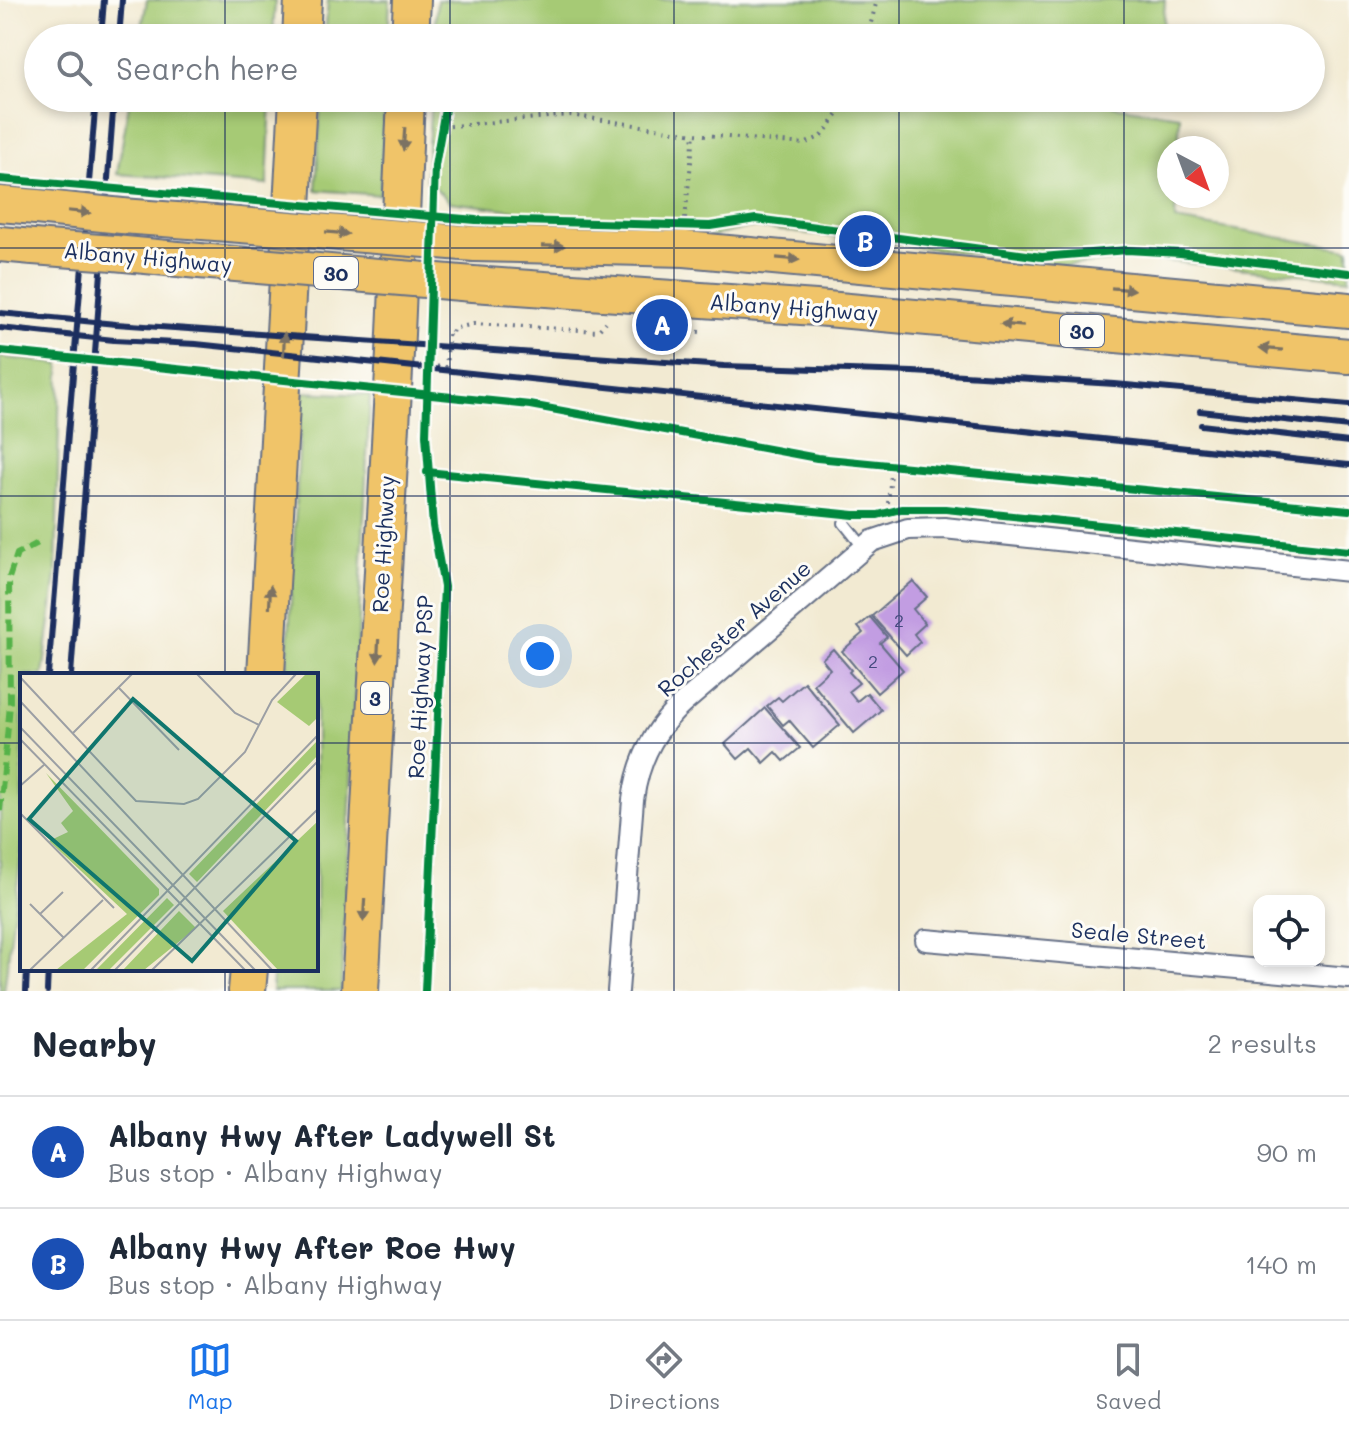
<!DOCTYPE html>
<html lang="en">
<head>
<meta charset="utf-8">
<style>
	:root { --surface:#fff; --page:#f6f6f7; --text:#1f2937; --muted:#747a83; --line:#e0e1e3; --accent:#1a73e8 }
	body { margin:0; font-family:Mali,sans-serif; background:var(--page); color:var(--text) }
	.controls { position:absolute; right:24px; bottom:24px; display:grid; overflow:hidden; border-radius:16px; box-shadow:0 4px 12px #0003 }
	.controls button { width:72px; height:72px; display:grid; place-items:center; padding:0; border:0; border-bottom:2px solid var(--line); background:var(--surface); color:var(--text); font:40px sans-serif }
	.compass { position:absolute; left:1157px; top:136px; width:72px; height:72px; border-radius:50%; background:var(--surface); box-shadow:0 4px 12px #0003; rotate:139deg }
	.you { position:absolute; left:540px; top:656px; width:28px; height:28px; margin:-20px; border:6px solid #fff; border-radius:50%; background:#1a73e8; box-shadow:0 0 0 12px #1a73e833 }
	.badge { display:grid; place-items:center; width:52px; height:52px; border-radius:50%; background:var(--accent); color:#fff; font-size:26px; font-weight:700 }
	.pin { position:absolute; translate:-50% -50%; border:4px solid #fff; box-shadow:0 2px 8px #0006 }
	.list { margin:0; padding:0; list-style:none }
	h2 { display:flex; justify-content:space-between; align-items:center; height:104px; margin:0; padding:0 32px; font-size:34px }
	h2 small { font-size:26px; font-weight:400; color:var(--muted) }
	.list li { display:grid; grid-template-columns:52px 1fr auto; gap:24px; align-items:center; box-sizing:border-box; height:112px; padding:0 32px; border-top:2px solid var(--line) }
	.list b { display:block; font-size:30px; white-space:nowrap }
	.list p { margin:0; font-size:26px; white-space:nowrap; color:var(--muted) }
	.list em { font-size:26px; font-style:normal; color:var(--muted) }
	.icon { flex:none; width:44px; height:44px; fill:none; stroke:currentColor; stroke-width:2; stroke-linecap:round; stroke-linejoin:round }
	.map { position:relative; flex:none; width:1349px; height:991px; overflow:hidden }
	.search { position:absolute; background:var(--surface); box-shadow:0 4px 12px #0003; left:24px; right:24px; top:24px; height:88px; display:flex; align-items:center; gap:20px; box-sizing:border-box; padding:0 28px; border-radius:44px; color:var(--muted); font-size:30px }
	.sheet { height:328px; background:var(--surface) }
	nav { display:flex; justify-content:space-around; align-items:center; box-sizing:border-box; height:112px; border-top:2px solid var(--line); background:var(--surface); font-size:22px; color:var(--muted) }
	nav a { display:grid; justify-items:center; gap:4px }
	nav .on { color:var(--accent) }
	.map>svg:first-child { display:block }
	.green { fill:#a6ca74; stroke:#607c69; stroke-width:2 }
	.building { fill:#c29de2 }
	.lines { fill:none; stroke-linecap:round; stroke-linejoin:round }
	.service-casing { stroke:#667087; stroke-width:14 }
	.minor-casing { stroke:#667087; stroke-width:24 }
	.trunk-casing { stroke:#667087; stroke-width:38 }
	.motorway-casing { stroke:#667087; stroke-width:40 }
	.path { stroke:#667087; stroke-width:4; stroke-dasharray:2 6; stroke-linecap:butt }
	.service { stroke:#fff; stroke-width:10 }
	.minor { stroke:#fff; stroke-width:20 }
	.trunk { stroke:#f0c469; stroke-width:34 }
	.motorway { stroke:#f0c469; stroke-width:36 }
	.rail { stroke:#1b2f5e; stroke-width:6 }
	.trunk-bridge-casing { stroke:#667087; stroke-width:38; stroke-linecap:butt }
	.trunk-bridge { stroke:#f0c469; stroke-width:34 }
	.quiet { stroke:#55b248; stroke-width:6; stroke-dasharray:12 6; stroke-linecap:butt }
	.cycleway-casing { stroke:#fdfcf7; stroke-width:13 }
	.cycleway { stroke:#00873e; stroke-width:8 }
	.oneway { fill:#7b7263 }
	.grid { fill:none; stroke:#1b2f5e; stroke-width:2; stroke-opacity:0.55 }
	.labels { text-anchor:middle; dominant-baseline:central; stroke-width:6; stroke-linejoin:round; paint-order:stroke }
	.number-label { font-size:18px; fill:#454a7f }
	.shield { fill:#fdfcf7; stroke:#5f6c8c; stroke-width:2 }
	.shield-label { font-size:20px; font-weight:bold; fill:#1b2f5e }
	.street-label { font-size:22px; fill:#1b2f5e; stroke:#fdfcf7 }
	.inset-road { fill:none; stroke:#9c9fa4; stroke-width:2 }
	.view { fill:#0f766e; fill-opacity:0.15; stroke:#0f766e; stroke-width:4 }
	.inset-edge { fill:none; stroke:#1b2f5e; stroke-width:4 }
</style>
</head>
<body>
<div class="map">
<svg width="1349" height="991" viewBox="0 0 1349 991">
	<rect width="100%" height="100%" fill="#fdfcf7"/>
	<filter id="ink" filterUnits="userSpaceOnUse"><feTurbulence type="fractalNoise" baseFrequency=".0125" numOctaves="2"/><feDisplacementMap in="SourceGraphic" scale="16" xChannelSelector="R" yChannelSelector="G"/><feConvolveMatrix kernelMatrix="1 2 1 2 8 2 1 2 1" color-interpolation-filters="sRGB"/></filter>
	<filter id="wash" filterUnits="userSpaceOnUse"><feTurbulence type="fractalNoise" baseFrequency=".006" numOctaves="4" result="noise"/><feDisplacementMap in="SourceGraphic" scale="32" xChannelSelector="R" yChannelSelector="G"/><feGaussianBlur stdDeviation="1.8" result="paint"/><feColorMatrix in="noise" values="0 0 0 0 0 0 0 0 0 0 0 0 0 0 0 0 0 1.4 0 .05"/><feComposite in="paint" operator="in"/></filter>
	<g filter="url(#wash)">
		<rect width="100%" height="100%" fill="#f2ead2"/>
		<!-- green -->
		<g class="green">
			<path d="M147 0H275L273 38H140Z"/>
			<path d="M328 0H390L388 38H325Z"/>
			<path d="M437 0H1165L1163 32 1158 38 1123 31 1122 38H434Z"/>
			<path d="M130 98H271L267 185 117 174Z"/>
			<path d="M321 98H385L380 195 316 190Z"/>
			<path d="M431 98H1114V106L1180 116 1178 148H1169V196H1176L1175 220 1349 249V279L1146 259 1067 265 751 227 714 236 450 202 426 179Z"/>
			<path d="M0 357 60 364 56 575 43 675H22V848L4 991H0Z"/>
			<path d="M302 392 370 395 341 991H272L273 969H316V675H287Z"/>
		</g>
		<g id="blocks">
			<!-- building -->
			<g class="building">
				<path d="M913 581 927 597 913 609 925 624 914 634 920 642 906 655 872 616Z"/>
				<path d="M870 617 887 637 880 643 903 670 877 693 842 651 863 633 858 627Z"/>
				<path d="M833 649 851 670 849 672 859 683 849 691 857 701 867 693 881 710 854 733 813 684 830 669 822 659Z"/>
				<path d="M804 682 840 725 813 748 789 720 783 725 767 706 778 697 782 701Z"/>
				<path d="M765 708 800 748 784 761 776 752 764 763 751 748 738 759 725 744Z"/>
			</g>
		</g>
	</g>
	<g filter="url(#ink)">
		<use href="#blocks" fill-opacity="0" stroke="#667087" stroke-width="2"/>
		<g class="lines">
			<!-- service casing -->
			<g class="service-casing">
				<path id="service" d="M844 523 864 548"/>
			</g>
			<!-- minor casing -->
			<g class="minor-casing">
				<g id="minor">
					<path d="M926 940 1349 978"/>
					<path d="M618 991 633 800C638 761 653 730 682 704L872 541 908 529 944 528 1349 571"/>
				</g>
			</g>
			<!-- trunk casing -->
			<g class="trunk-casing">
				<g id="trunk">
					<path d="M0 204 36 207"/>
					<path d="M122 216 203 222"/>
					<path d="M0 244 33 247"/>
					<path d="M475 244 685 249 1349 310"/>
					<path d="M114 253 199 261"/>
					<path d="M473 284 816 308 1349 356"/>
				</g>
			</g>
			<!-- motorway casing -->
			<g class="motorway-casing">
				<g id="motorway">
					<path d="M301 38 303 0"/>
					<path d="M410 38 412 0"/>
					<path d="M266 675 298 98"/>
					<path d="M247 991 249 969"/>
					<path d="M360 991 396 334 406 98"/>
				</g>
			</g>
			<!-- path -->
			<g class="path">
				<path d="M867 38 877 0"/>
				<path d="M442 127 570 115 694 134 804 144 822 136 850 98"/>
				<path d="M685 219 694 134"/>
				<path d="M650 328 701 332"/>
				<path d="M429 366 446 367 449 332 452 333 453 329 473 324 598 331 606 322"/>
				<path d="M888 503 892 465"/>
			</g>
			<!-- service -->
			<use href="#service" class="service"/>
			<!-- minor -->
			<use href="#minor" class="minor"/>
			<!-- trunk -->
			<use href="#trunk" class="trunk"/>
			<!-- motorway -->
			<use href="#motorway" class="motorway"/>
			<!-- rail -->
			<g class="rail">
				<path d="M101 38 104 0"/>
				<path d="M119 38 122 0"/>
				<path d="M0 313 116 324 724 366 913 372 1115 384 1349 405"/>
				<path d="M0 328 114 340 196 344 1349 465"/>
				<path d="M1200 411 1349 427"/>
				<path d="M1201 425 1349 442"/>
				<path d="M48 675 96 98"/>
				<path d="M71 675 114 98"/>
				<path d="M26 991 27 969"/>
				<path d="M47 991 48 969"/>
			</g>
			<!-- trunk-bridge casing -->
			<g class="trunk-bridge-casing">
				<g id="trunk-bridge">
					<path d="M36 207 122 216"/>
					<path d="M203 222 475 244"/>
					<path d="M33 247 114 253"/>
					<path d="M199 261 473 284"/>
				</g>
			</g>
			<!-- trunk-bridge -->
			<use href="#trunk-bridge" class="trunk-bridge"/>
			<!-- quiet -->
			<path class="quiet" d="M0 811 10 705 9 578 17 554 40 542"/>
			<!-- cycleway casing -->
			<g class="cycleway-casing">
				<g id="cycleway">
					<path d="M0 179 476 220 710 226 756 219 1042 257 1127 250 1180 253 1349 273"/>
					<path d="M0 351 530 405 817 458 1349 510"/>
					<path d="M427 472 854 515H878L901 509H946L1349 551"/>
					<path d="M425 991 444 587 433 526 426 435 435 166 447 98"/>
				</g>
			</g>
			<!-- cycleway -->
			<use href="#cycleway" class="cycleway"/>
		</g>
		<!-- one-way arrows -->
		<defs><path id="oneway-solid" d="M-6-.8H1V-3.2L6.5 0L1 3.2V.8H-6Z" transform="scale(2)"/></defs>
		<g class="oneway">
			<use href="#oneway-solid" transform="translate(404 139) rotate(94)"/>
			<use href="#oneway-solid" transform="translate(79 212) rotate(6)"/>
			<use href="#oneway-solid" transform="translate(337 233) rotate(5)"/>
			<use href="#oneway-solid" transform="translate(553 246) rotate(1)"/>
			<use href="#oneway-solid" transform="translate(788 259) rotate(5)"/>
			<use href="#oneway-solid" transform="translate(1123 289) rotate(5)"/>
			<use href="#oneway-solid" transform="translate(1012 325) rotate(-175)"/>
			<use href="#oneway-solid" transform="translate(284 344) rotate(-87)"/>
			<use href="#oneway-solid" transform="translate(1271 349) rotate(-175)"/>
			<use href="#oneway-solid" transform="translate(270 597) rotate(-87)"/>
			<use href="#oneway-solid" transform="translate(378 651) rotate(93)"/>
			<use href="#oneway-solid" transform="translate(364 910) rotate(93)"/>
		</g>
	</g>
	<!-- grid -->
	<path class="grid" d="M225 0V38M450 0V38M674 0V38M899 0V38M1124 0V38M225 98V675M450 98V991M674 98V991M899 98V991M1124 98V991M0 248H1349M0 496H1349M0 743H22M316 743H1349M225 969V991"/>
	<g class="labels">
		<!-- number labels -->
		<g class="number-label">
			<text x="899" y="620">2</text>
			<text x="873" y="661">2</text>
		</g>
		<!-- shield labels -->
		<g class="shield">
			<rect x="314" y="257" width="44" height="32" rx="6"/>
			<rect x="1060" y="315" width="44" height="32" rx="6"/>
			<rect x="361" y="682" width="28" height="32" rx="6"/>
		</g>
		<g class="shield-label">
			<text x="336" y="273">30</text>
			<text x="1082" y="331">30</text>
			<text x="375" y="698">3</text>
		</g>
		<!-- street labels -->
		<g class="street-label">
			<text transform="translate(148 257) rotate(5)">Albany Highway</text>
			<text transform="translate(794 307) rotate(4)">Albany Highway</text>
			<text transform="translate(383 544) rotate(-87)">Roe Highway</text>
			<text transform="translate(734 628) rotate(-41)">Rochester Avenue</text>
			<text transform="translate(420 687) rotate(-87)">Roe Highway PSP</text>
			<text transform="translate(1139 935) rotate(5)">Seale Street</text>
		</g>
	</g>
	<!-- overview -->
	<g transform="translate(20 673)">
		<rect width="298" height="298" fill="#f2ead2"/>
		<path d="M286 1H298V44L289 53 257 29ZM298 67V82L177 209 169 201ZM26 100 139 216V222L63 297H36L107 241 29 168 48 159 41 150 53 138ZM298 148V297H258L203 238ZM147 225 154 232 89 297H76ZM159 238 176 255 124 297H103Z" fill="#a6ca74"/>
		<path class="inset-road" d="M177 1 215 40 239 52M0 4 116 128 164 131 178 126 225 79 252 27 276 1M98 14 159 77M0 28 252 297M0 54 235 297M53 60 112 1M0 66 225 297M0 113 25 91M0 140 94 235M10 231 44 265M20 241 43 219M10 297 83 227M71 297 298 62M95 297 298 88M132 297 298 136"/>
		<path class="view" d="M113 26 276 168 172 288 9 146Z"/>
		<rect width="298" height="298" class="inset-edge"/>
	</g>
</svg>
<div class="controls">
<button><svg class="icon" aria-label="locate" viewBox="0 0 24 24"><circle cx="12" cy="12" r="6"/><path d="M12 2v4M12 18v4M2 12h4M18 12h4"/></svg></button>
</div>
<svg class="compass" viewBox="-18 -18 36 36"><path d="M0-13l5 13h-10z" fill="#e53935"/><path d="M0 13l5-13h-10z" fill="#747a83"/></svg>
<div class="you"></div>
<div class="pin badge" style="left:662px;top:325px;background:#1a4fb4">A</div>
<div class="pin badge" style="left:865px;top:241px;background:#1a4fb4">B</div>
<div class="search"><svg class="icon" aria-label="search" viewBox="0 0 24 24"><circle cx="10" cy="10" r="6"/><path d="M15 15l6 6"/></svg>Search here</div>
</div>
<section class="sheet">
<h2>Nearby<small>2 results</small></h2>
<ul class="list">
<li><span class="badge" style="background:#1a4fb4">A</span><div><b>Albany Hwy After Ladywell St</b><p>Bus stop · Albany Highway</p></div><em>90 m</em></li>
<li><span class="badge" style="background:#1a4fb4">B</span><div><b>Albany Hwy After Roe Hwy</b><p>Bus stop · Albany Highway</p></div><em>140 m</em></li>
</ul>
</section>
<nav>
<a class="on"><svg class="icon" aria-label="map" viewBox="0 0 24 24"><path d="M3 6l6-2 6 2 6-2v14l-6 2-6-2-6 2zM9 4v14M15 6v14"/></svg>Map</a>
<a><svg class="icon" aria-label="directions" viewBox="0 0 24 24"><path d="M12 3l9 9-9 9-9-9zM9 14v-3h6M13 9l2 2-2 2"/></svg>Directions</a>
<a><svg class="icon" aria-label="saved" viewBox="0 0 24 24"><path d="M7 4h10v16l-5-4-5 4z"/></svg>Saved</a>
</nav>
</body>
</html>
